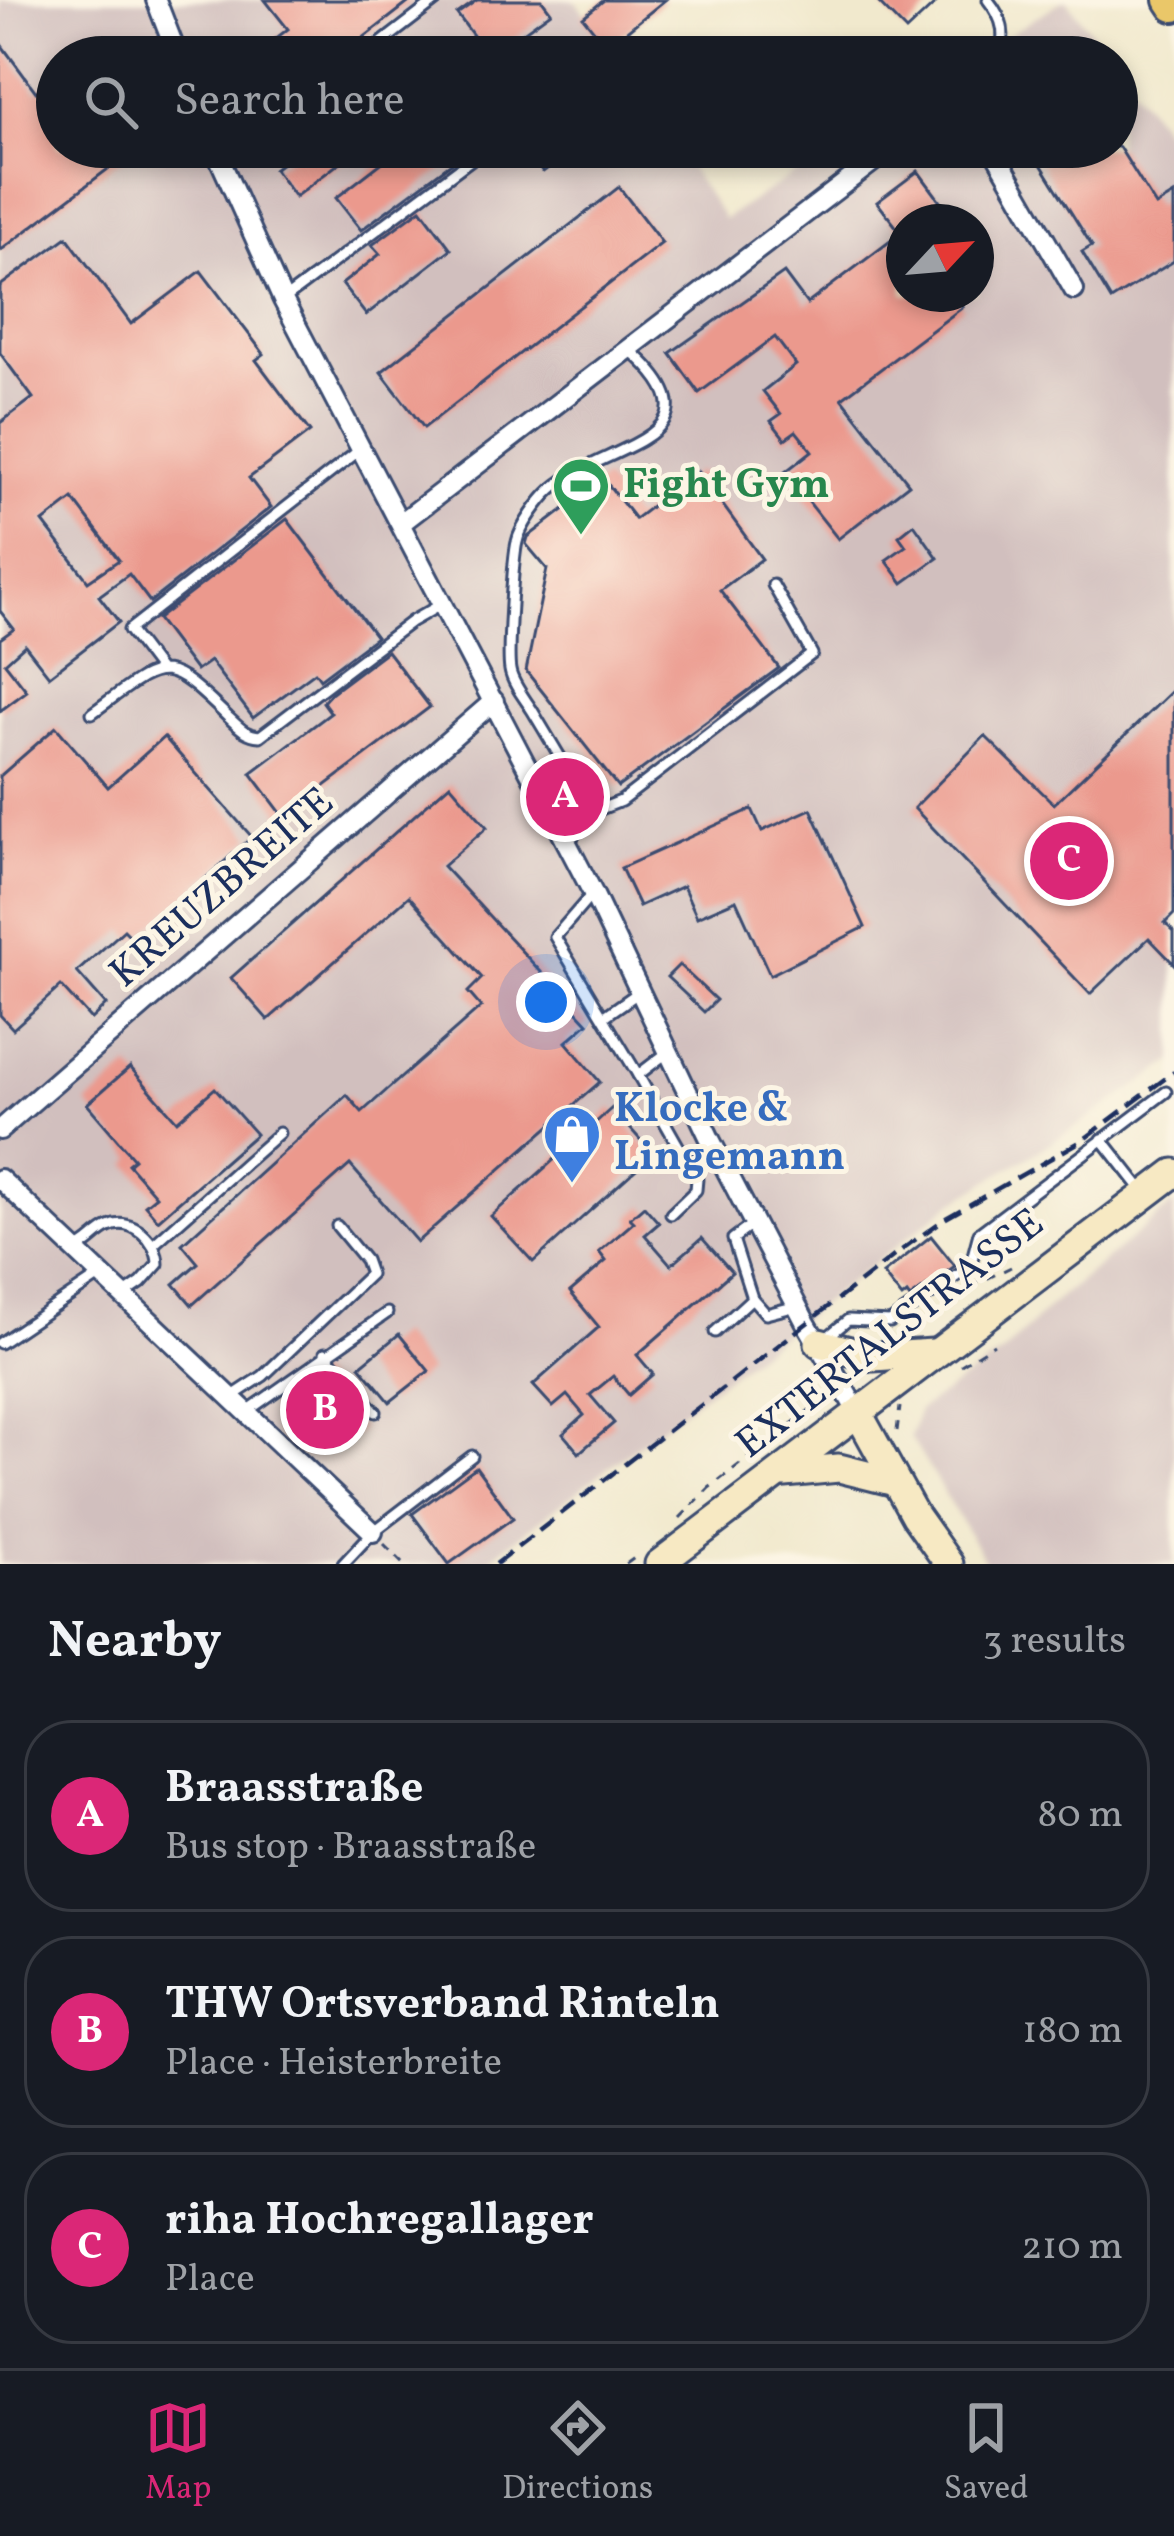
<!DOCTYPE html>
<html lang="en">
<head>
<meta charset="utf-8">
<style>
	:root { --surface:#171b24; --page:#242831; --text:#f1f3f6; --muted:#9ea1a6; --line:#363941; --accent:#db2777 }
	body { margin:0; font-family:Vollkorn,serif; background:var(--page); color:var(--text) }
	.compass { position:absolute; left:886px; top:204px; width:108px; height:108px; border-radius:50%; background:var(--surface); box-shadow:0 6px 18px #0003; rotate:64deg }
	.you { position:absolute; left:546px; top:1002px; width:42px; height:42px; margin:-30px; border:9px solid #fff; border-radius:50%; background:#1a73e8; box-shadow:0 0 0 18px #1a73e833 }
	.badge { display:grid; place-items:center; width:78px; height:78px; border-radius:50%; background:var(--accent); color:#fff; font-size:39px; font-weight:700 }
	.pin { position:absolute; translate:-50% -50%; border:6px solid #fff; box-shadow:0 3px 12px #0006 }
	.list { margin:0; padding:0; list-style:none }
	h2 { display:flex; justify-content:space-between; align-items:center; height:156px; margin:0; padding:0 48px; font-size:51px }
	h2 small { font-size:39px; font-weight:400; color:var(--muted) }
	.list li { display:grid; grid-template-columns:78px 1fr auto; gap:36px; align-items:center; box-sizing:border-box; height:192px; margin:0 24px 24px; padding:0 24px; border:3px solid var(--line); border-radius:48px }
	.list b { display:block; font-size:45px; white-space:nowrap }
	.list p { margin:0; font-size:39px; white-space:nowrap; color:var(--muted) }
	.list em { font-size:39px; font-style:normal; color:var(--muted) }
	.icon { flex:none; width:66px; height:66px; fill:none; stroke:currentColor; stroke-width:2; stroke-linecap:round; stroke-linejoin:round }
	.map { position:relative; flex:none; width:1174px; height:1564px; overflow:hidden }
	.search { position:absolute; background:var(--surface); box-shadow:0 6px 18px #0003; left:36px; right:36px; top:36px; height:132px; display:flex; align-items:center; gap:30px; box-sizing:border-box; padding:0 42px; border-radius:66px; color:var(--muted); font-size:45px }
	.sheet { height:804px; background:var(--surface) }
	nav { display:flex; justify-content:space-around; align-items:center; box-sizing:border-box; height:168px; border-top:3px solid var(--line); background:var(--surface); font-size:33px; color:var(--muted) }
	nav a { display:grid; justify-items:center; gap:6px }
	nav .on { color:var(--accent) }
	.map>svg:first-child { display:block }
	.industrial { fill:#d1bfbe; fill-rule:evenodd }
	.building { fill:#eb998d; fill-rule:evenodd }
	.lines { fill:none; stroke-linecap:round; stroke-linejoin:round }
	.lane-casing { stroke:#3b4b6f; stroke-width:15 }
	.street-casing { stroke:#3b4b6f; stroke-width:24 }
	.secondary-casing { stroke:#3b4b6f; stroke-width:33 }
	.primary-casing { stroke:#3b4b6f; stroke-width:36 }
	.path { stroke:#3b4b6f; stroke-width:3; stroke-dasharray:9 9; stroke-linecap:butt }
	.lane { stroke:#fff; stroke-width:9 }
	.street { stroke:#fff; stroke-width:18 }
	.secondary { stroke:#f7e9c3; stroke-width:27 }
	.primary { stroke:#eac769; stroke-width:30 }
	.rail { stroke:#1b2f5e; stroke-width:4.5; stroke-dasharray:18 9; stroke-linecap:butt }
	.labels { text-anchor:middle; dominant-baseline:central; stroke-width:10; stroke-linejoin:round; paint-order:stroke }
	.leisure-label { font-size:42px; font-weight:bold; fill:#27864d; stroke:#fcf5e5; text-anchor:start }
	.street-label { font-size:42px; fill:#1b2f5e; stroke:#fcf5e5 }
	.shop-label { font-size:42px; font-weight:bold; fill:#366cbe; stroke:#fcf5e5; text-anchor:start }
</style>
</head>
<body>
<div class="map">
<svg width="1174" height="1564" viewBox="0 0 1174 1564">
	<rect width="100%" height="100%" fill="#fcf5e5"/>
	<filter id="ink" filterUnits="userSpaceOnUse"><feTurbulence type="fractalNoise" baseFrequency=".00833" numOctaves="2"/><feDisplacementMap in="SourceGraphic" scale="24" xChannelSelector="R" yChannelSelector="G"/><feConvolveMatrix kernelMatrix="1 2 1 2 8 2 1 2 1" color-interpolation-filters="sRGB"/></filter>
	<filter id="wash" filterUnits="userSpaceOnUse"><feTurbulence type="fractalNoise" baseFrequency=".004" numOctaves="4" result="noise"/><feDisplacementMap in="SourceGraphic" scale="48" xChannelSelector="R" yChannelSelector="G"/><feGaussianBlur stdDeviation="2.7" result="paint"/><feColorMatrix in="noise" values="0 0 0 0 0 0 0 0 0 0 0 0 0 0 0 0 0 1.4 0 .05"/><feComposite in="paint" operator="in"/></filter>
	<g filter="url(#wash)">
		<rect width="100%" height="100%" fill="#f1e9cd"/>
		<!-- industrial -->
		<g class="industrial">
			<path d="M0 0H575L614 57H57V147H675L724 219 836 147H1117V66L1174 143V1061L1078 1126 955 1201 483 1564H0ZM904 222H976V294H904Z"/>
			<path d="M1063 0H1067L1110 57H975Z"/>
			<path d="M1174 1203V1564H987L910 1437 919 1410 1004 1352 1050 1306Z"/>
		</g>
		<g id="blocks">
			<!-- building -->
			<g class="building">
				<path d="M265 0H412L339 57H252L288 29Z"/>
				<path d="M477 0H542L551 12 489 57 457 14Z"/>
				<path d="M604 0H665L607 47 583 17Z"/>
				<path d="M876 0H939L906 31Z"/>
				<path d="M0 43 36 92 57 76V147H137L0 251Z"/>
				<path d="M303 147H338L346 158 295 197 274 169Z"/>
				<path d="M402 147H473L361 230 336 198Z"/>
				<path d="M523 147H560L566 155 543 172Z"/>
				<path d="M1061 147H1119L1156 206 1174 195V261L1111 300 1082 252 1092 246 1039 161Z"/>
				<path d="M918 171 949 213 936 222H904V294H953L963 307 842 398 909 484 838 539 785 472 812 451 796 431 785 439 771 421 781 414 763 391 796 365 775 337 699 393 670 353 784 273 807 304 901 233 877 202Z"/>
				<path d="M619 187 662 243 424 428 381 372Z"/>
				<path d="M421 209 451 249 366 315 342 284 380 254 372 245Z"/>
				<path d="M67 237 131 324 201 271 264 354 256 360 310 432 249 478 271 507 150 602 129 574 99 596 119 622 49 676 25 645 5 663 27 691 0 711V639L14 629 0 611V423L33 398 0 353V286ZM73 499 119 560 88 581 43 522Z"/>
				<path d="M698 471 762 559 720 590 779 668 618 787 526 671 547 569 526 544 528 537 604 479 635 519Z"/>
				<path d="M287 519 376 637 320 679 315 672 253 718 210 661 196 671 157 619Z"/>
				<path d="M914 524 938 558 903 583 886 560 906 546 899 536Z"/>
				<path d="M387 651 430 707 284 817 251 773 331 713 323 702 331 693Z"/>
				<path d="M1174 689V914L1165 923 1174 932V964L1149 938 1090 994 914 808 985 736 1054 804Z"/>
				<path d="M56 727 108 787 164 737 252 837 135 941 124 930 77 972 106 1005 91 1019 61 986 13 1029 0 1015V776Z"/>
				<path d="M450 784 487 827 443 866 588 1023 566 1042 600 1082 417 1242 350 1165 192 1305 174 1284 198 1263 182 1244 347 1095 362 1112 481 1007 468 992 482 978 409 896 268 1020 231 978Z"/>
				<path d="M752 809 762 831 811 809 865 927 770 975 736 900 697 917 683 886 639 906 621 868Z"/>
				<path d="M679 965 716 1000 704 1012 667 977Z"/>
				<path d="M130 1067 177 1121 215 1088 256 1134 158 1220 145 1205 156 1196 128 1164 134 1159 87 1104Z"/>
				<path d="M612 1108 653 1154 533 1262 491 1216Z"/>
				<path d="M644 1206 659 1223 645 1235 671 1265 702 1238 732 1272 637 1355 653 1374 629 1395 613 1376 590 1395 614 1423 579 1453 563 1434 584 1415 567 1395 553 1407 533 1385 599 1327 570 1292 606 1261 599 1252 634 1222 630 1218Z"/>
				<path d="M931 1236 955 1266 910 1298 907 1294 902 1298 883 1274Z"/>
				<path d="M399 1334 429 1371 390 1402 360 1366Z"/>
				<path d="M317 1373 362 1429 336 1450 289 1393Z"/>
				<path d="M476 1467 513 1518 449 1564 412 1514Z"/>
			</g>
		</g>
	</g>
	<g filter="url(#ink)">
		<use href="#blocks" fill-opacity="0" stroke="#3b4b6f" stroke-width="3"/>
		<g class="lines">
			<!-- lane casing -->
			<g class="lane-casing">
				<g id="lane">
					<path d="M988 0C1002 17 1009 37 996 57"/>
					<path d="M363 57 437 0"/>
					<path d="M223 166 247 147"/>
					<path d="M283 300 488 147"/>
					<path d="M160 671 129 630 361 449"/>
					<path d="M92 713C164 661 161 652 228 717 239 727 245 735 260 736L412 621 442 604"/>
					<path d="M593 812 621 801 812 654 773 585"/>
					<path d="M567 844 593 812C573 778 552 744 532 710 525 699 512 683 510 670 507 655 513 558 517 542 520 527 540 500 552 489 604 443 732 439 630 350"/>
					<path d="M593 893 555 937 638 1075 668 1052"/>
					<path d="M605 1016 642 990"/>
					<path d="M638 1075 697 1179 696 1190 671 1214"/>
					<path d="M1102 1139 1142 1190"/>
					<path d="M689 1166 711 1141"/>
					<path d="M153 1245 279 1133"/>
					<path d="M75 1250C89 1245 96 1233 109 1227 132 1216 158 1242 158 1264L141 1283 122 1296"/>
					<path d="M752 1298 766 1314 797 1306"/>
					<path d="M715 1332 752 1298 733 1239 754 1223"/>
					<path d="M825 1339 848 1320 890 1322 970 1267 979 1233 1166 1092"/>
					<path d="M0 1343 101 1275"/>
					<path d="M325 1353 376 1412"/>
					<path d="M231 1397 263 1376 370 1274 365 1260 337 1226"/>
					<path d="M246 1412 387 1313"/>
					<path d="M343 1564 373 1532 472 1456"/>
				</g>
			</g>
			<!-- street casing -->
			<g class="street-casing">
				<g id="street">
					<path d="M156 0 178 57"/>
					<path d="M214 147 283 300 593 893 711 1141 806 1323 858 1413"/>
					<path d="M992 147 1074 290"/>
					<path d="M401 523 892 147"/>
					<path d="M0 1130 494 701"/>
					<path d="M0 1179 373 1532"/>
				</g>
			</g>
			<!-- secondary casing -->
			<g class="secondary-casing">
				<g id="secondary">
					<path d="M819 1343 873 1357 933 1353"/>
					<path d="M858 1413 915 1516 949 1564"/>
					<path d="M785 1473 839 1468 895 1482"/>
					<path d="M659 1564 1174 1173"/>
				</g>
			</g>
			<!-- primary casing -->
			<g class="primary-casing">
				<path id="primary" d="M1170 0 1174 6"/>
			</g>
			<!-- path -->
			<g class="path">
				<path d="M914 1331 976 1284 1011 1267"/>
				<path d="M961 1365 994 1344"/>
				<path d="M897 1431 900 1407"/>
				<path d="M680 1518 709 1488 830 1394"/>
				<path d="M384 1544 404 1564"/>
				<path d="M626 1564 637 1556"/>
			</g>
			<!-- lane -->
			<use href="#lane" class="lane"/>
			<!-- street -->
			<use href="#street" class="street"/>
			<!-- secondary -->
			<use href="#secondary" class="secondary"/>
			<!-- primary -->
			<use href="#primary" class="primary"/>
			<!-- rail -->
			<path class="rail" d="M496 1564 908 1245 946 1218 1083 1140 1174 1072"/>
		</g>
	</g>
	<!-- icons -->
	<defs>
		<g id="stadium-pin" transform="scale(3)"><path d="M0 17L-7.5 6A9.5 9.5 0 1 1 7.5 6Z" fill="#2e9e5b" stroke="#fcf5e5"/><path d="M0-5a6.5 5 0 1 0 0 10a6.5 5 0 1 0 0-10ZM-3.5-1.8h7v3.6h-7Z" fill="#fff"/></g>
		<g id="shop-pin" transform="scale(3)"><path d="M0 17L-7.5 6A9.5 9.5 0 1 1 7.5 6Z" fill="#3f7fe0" stroke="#fcf5e5"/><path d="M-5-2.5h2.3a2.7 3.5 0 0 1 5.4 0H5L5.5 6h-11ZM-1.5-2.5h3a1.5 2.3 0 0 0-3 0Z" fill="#fff"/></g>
	</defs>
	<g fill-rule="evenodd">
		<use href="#stadium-pin" x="581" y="486"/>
		<use href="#shop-pin" x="572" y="1134"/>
	</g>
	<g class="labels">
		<!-- leisure labels -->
		<g class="leisure-label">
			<text x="623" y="486">Fight Gym</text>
		</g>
		<!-- street labels -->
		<g class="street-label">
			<text transform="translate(223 889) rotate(-41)">KREUZBREITE</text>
			<text transform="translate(891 1335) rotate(-38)">EXTERTALSTRASSE</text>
		</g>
		<!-- shop labels -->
		<g class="shop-label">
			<text x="614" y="1110">Klocke &amp;<tspan x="614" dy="48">Lingemann</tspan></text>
		</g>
	</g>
</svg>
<svg class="compass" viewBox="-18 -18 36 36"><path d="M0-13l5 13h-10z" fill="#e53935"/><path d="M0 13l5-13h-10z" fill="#9ea1a6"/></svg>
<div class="you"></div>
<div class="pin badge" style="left:565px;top:797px">A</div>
<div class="pin badge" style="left:325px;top:1410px">B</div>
<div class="pin badge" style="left:1069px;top:861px">C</div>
<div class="search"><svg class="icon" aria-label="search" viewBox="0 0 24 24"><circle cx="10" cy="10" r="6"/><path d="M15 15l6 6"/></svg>Search here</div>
</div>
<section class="sheet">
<h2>Nearby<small>3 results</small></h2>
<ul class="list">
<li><span class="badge">A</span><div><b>Braasstraße</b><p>Bus stop · Braasstraße</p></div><em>80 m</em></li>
<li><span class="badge">B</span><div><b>THW Ortsverband Rinteln</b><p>Place · Heisterbreite</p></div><em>180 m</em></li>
<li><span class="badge">C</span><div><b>riha Hochregallager</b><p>Place</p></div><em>210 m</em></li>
</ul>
</section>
<nav>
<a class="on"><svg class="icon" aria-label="map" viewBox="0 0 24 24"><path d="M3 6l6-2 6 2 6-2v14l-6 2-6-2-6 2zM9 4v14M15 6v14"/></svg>Map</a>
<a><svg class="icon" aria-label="directions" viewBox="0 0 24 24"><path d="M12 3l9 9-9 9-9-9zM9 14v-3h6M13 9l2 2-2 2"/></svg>Directions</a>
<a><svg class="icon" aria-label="saved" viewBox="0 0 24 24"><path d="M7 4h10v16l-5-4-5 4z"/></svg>Saved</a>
</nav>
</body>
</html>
